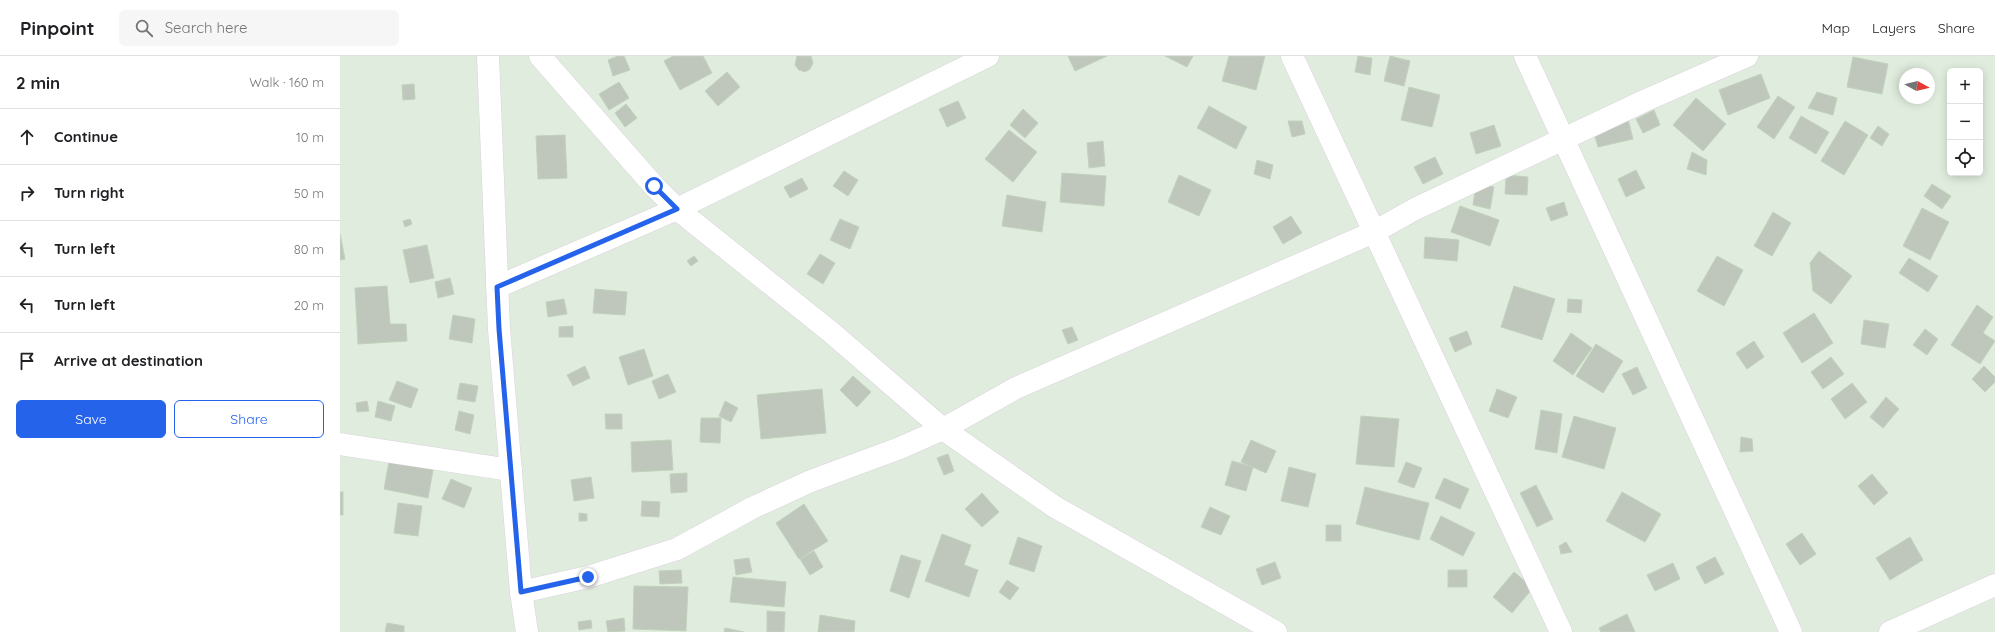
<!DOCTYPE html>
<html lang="en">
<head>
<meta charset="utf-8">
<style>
	:root { --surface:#fff; --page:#f6f6f6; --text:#202124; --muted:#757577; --line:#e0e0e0; --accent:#2563eb }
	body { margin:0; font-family:Quicksand,sans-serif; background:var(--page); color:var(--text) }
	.controls { position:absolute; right:12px; top:12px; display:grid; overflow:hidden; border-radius:6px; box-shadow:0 2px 10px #0003 }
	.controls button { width:36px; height:36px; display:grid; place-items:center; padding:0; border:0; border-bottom:1px solid var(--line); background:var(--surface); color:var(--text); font:20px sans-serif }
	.compass { position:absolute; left:1559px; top:12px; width:36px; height:36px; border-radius:50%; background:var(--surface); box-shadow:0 2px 10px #0003; rotate:98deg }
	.stop { position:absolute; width:12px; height:12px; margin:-9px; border:3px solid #2563eb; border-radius:50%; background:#fff }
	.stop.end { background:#2563eb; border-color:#fff; box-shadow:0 1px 4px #0008 }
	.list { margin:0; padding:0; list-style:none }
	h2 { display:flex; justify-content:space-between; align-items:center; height:52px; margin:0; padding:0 16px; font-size:17px }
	h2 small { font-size:13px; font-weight:400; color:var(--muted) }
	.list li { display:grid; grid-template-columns:26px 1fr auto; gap:12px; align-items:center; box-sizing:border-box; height:56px; padding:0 16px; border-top:1px solid var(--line) }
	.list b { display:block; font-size:15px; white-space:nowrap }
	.list em { font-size:13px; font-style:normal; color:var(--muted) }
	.actions { display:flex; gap:8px; padding:12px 16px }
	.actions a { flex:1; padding:9px 0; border:1px solid var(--accent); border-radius:6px; text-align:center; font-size:14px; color:var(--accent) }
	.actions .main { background:var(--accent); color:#fff }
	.icon { flex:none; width:22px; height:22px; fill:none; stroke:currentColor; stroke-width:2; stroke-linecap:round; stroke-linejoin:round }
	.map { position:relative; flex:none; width:1655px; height:576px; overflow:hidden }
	header { display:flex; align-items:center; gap:24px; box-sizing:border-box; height:56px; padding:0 20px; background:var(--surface); border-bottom:1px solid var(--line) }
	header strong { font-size:19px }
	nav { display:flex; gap:22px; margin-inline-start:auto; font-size:14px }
	.search { width:280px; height:36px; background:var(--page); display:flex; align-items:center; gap:10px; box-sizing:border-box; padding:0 14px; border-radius:6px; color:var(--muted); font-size:15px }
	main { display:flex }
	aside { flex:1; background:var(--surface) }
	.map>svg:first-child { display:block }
	.building { fill:#bfc7bc; stroke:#c1d2bc }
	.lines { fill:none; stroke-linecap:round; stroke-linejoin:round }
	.minor-casing { stroke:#d9d2db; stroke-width:23 }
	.minor { stroke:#fff; stroke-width:22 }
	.route { stroke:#2563eb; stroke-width:5 }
</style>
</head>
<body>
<header>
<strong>Pinpoint</strong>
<div class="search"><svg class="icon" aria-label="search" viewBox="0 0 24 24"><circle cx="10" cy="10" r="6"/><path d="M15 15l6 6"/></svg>Search here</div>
<nav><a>Map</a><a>Layers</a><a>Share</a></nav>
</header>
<main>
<aside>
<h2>2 min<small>Walk · 160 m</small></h2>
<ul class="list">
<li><svg class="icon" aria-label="ahead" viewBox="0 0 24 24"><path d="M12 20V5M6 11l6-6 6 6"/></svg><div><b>Continue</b></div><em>10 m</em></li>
<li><svg class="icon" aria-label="right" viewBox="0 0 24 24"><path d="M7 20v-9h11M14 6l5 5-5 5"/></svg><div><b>Turn right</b></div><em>50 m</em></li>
<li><svg class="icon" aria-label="left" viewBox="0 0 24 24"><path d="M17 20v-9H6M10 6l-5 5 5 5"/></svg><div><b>Turn left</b></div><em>80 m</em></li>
<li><svg class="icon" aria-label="left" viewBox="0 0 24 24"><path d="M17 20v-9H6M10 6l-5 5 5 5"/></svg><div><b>Turn left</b></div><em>20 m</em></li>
<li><svg class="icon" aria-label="arrive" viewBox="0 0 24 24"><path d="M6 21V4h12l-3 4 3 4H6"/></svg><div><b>Arrive at destination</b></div></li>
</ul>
<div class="actions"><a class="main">Save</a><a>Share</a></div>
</aside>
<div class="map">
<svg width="1655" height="576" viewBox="0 0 1655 576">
	<rect width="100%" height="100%" fill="#e0edde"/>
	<!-- building -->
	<g class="building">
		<path d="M278 0H284L290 14 273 20 268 4Z"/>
		<path d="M333 0H363L372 17 340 34 324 5Z"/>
		<path d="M457 0H471L473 7 470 13 465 16 459 14 455 9Z"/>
		<path d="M728 0H767L735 15Z"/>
		<path d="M825 0H853L847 11Z"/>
		<path d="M889 0H925L916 34 882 25Z"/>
		<path d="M1018 0 1032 2 1030 19 1015 16Z"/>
		<path d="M1050 0 1070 5 1064 30 1044 25Z"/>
		<path d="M1513 1 1548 8 1542 38 1507 31Z"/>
		<path d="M387 16 400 31 378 50 365 35Z"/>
		<path d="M1421 18 1430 42 1388 59 1379 34Z"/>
		<path d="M279 26 289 42 269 54 259 38Z"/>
		<path d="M74 28 75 43 63 44 62 29Z"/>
		<path d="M1069 31 1100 39 1092 71 1061 64Z"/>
		<path d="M1477 36 1497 42 1493 59 1468 52Z"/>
		<path d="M1438 40 1455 51 1434 83 1417 71Z"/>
		<path d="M1356 42 1386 68 1363 95 1333 69Z"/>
		<path d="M618 45 626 62 607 71 599 53Z"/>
		<path d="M286 48 297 62 285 71 275 57Z"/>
		<path d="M869 50 907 71 896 93 857 72Z"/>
		<path d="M683 53 698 67 685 82 670 69Z"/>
		<path d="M1314 54 1320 69 1303 77 1296 63Z"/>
		<path d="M1287 59 1293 83 1258 91 1253 73Z"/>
		<path d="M1461 60 1489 76 1476 98 1449 82Z"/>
		<path d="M948 65H962L965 78 952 81Z"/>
		<path d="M1505 65 1528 79 1504 119 1481 105Z"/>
		<path d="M1154 69 1161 90 1136 98 1130 77Z"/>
		<path d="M1538 70 1549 78 1542 90 1530 82Z"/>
		<path d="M669 74 697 96 673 126 645 103Z"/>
		<path d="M225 79 227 122 198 123 196 80Z"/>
		<path d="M763 85 765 110 749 112 747 87Z"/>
		<path d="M1352 96 1367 104 1366 119 1347 113Z"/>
		<path d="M1095 101 1103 118 1083 128 1074 111Z"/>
		<path d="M917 104 933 109 930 123 914 118Z"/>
		<path d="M1296 114 1305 132 1286 141 1278 123Z"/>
		<path d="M504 115 518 124 508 140 493 130Z"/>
		<path d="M722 117 766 120 764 150 720 146Z"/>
		<path d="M839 119 871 134 859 160 828 146Z"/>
		<path d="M1166 119 1188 121 1187 139 1165 138Z"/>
		<path d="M462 122 468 133 450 142 444 131Z"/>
		<path d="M1136 128 1154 131 1150 153 1133 149Z"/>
		<path d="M1592 128 1611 140 1602 153 1584 140Z"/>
		<path d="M667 139 706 146 702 176 662 170Z"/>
		<path d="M1224 146 1228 159 1211 165 1206 152Z"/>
		<path d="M1120 150 1159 164 1150 190 1111 176Z"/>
		<path d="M1582 152 1609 166 1590 204 1563 190Z"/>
		<path d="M1433 156 1451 167 1432 200 1414 190Z"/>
		<path d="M951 160 962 177 943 188 933 171Z"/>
		<path d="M70 163 72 168 65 171 63 165Z"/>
		<path d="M500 163 519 171 510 193 490 184Z"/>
		<path d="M0 178 5 203 0 204Z"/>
		<path d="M1085 181 1119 184 1117 205 1084 202Z"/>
		<path d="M87 189 94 222 70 227 63 194Z"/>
		<path d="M1479 195 1512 220 1491 248 1473 235 1470 207Z"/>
		<path d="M480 198 495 207 483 228 467 218Z"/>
		<path d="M354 200 358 205 351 210 347 205Z"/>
		<path d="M1377 200 1403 214 1384 250 1357 235Z"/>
		<path d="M1569 202 1598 220 1588 236 1559 217Z"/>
		<path d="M110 222 114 238 98 242 95 226Z"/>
		<path d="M47 230 50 268H66L67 285 18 288 15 232Z"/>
		<path d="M1174 230 1215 243 1202 284 1161 271Z"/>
		<path d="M255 233 287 236 285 259 253 257Z"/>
		<path d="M224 243 227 258 208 261 206 246Z"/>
		<path d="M1228 243 1242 244 1241 257 1227 256Z"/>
		<path d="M1637 249 1653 261 1643 277 1655 285 1640 308 1611 289Z"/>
		<path d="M1474 257 1493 287 1462 307 1443 277Z"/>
		<path d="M113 259 135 263 132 287 109 283Z"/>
		<path d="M1524 264 1549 268 1545 292 1521 288Z"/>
		<path d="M233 270V281H219V271Z"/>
		<path d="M732 271 738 284 728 288 722 274Z"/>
		<path d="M1585 273 1598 283 1587 299 1573 289Z"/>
		<path d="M1127 275 1132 288 1115 296 1109 282Z"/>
		<path d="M1231 277 1252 292 1233 319 1213 305Z"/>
		<path d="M1414 285 1424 301 1407 313 1396 297Z"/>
		<path d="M1256 288 1283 305 1263 337 1236 320Z"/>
		<path d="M304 293 313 320 288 329 279 301Z"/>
		<path d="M1491 301 1504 318 1483 333 1471 316Z"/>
		<path d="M245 310 250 322 233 330 227 319Z"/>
		<path d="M1644 310 1655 321V326L1645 336 1632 323Z"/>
		<path d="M1297 311 1307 332 1293 339 1282 318Z"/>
		<path d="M328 318 336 336 319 343 312 325Z"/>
		<path d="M513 320 531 336 517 351 500 334Z"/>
		<path d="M57 325 78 333 71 352 49 344Z"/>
		<path d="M120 327 138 330 135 346 117 343Z"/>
		<path d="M1512 327 1527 346 1505 363 1491 343Z"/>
		<path d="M482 333 486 377 421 383 417 339Z"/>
		<path d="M1157 333 1177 341 1168 362 1149 355Z"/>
		<path d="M1546 341 1559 353 1543 372 1530 361Z"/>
		<path d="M27 345 29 355 17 356 16 347Z"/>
		<path d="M38 345 55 350 51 365 35 361Z"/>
		<path d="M385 345 398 352 391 366 379 360Z"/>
		<path d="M1201 354 1222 358 1217 397 1195 393Z"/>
		<path d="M119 355 134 359 130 378 115 374Z"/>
		<path d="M265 358H282V373H266Z"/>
		<path d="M1021 360 1059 363 1054 411 1016 408Z"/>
		<path d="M1234 360 1276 372 1264 413 1222 401Z"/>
		<path d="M361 362H381L380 387 360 386Z"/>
		<path d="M1401 381 1412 383 1413 395 1400 396Z"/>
		<path d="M331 384 333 414 292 416 291 386Z"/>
		<path d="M911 384 936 395 926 417 901 406Z"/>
		<path d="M608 398 614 415 604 419 597 402Z"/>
		<path d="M50 400 94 409 88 442 44 433Z"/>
		<path d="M892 405 913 411 906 435 885 429Z"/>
		<path d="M1066 406 1082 412 1074 432 1058 426Z"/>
		<path d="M949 411 976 418 968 451 941 445Z"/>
		<path d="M347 417V436L331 437 330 418Z"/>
		<path d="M1532 418 1548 437 1534 449 1518 430Z"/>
		<path d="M251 421 254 442 234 445 231 424Z"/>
		<path d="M1104 422 1129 433 1120 453 1095 442Z"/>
		<path d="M111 423 132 432 124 452 102 443Z"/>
		<path d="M1196 429 1213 463 1197 471 1180 437Z"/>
		<path d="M1025 431 1089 447 1079 484 1016 468Z"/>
		<rect x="0" y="436" width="3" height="23"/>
		<path d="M1282 436 1321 458 1305 486 1266 465Z"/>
		<path d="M642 437 659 456 642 471 625 453Z"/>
		<path d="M302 445 320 446 319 461 301 460Z"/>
		<path d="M58 447 82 450 78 480 54 477Z"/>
		<path d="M464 448 488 485 459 503 436 467Z"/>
		<path d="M870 451 890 460 881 479 861 471Z"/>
		<path d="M239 457 247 458V465H239Z"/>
		<path d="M1101 460 1135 477 1123 500 1090 483Z"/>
		<rect x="986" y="469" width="15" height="16"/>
		<path d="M1462 477 1476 498 1460 509 1446 488Z"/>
		<path d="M602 478 631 489 624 509 638 514 629 541 585 525Z"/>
		<path d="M678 481 702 490 694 516 669 508Z"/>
		<path d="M1570 481 1583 504 1550 524 1536 502Z"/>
		<path d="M1226 486 1232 496 1221 498 1219 490Z"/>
		<path d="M474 495 483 511 470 519 460 503Z"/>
		<path d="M561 499 581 505 569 542 550 535Z"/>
		<path d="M1375 501 1384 518 1365 528 1356 511Z"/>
		<path d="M409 502 412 516 396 519 394 504Z"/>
		<path d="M935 506 941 522 922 529 916 513Z"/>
		<path d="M1333 507 1340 523 1315 535 1307 519Z"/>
		<path d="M341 514 342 527 320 528 319 515Z"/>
		<rect x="1108" y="514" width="19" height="17"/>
		<path d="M1174 516 1193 532 1172 557 1153 541Z"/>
		<path d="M393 521 446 526 444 551 390 546Z"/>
		<path d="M667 524 679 532 670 544 659 536Z"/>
		<path d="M294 530 348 531 346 575 293 573Z"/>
		<path d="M427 555 445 556 444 576H427Z"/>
		<path d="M1287 558 1295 576H1261L1259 572Z"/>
		<path d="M480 559 515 565 514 576H478Z"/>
		<path d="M284 562 285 575 268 576 266 565Z"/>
		<path d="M251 564 252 572 239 574 238 566Z"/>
		<path d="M47 567 64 570V576H45Z"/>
		<path d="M385 572 404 576H384Z"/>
	</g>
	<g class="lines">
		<!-- minor casing -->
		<g class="minor-casing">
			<g id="minor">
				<path d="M148 0 159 273 181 536 187 576"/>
				<path d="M200 0 314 130 337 153 492 277 603 373 715 451 936 576"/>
				<path d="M952 0 1221 576"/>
				<path d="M1185 0 1451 576"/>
				<path d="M157 231 337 153 648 0"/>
				<path d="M0 388 171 414"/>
				<path d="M181 536 248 521 337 493 412 452 471 425 560 392 603 373 676 332 1034 176 1075 153 1304 45 1407 0"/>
				<path d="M1550 576 1655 529"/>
			</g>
		</g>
		<!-- minor -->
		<use href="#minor" class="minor"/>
	</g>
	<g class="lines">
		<!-- route -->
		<path class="route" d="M248 521 181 536 159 273 157 231 337 153 314 130"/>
	</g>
</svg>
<div class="controls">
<button>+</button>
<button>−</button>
<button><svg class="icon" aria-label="locate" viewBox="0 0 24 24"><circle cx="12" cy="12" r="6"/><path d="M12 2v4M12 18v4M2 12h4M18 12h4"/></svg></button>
</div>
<svg class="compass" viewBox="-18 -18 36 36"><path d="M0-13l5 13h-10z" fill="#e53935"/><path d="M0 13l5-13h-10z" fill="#757577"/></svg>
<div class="stop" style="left:314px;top:130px"></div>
<div class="stop end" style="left:248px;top:521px"></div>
</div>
</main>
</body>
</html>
